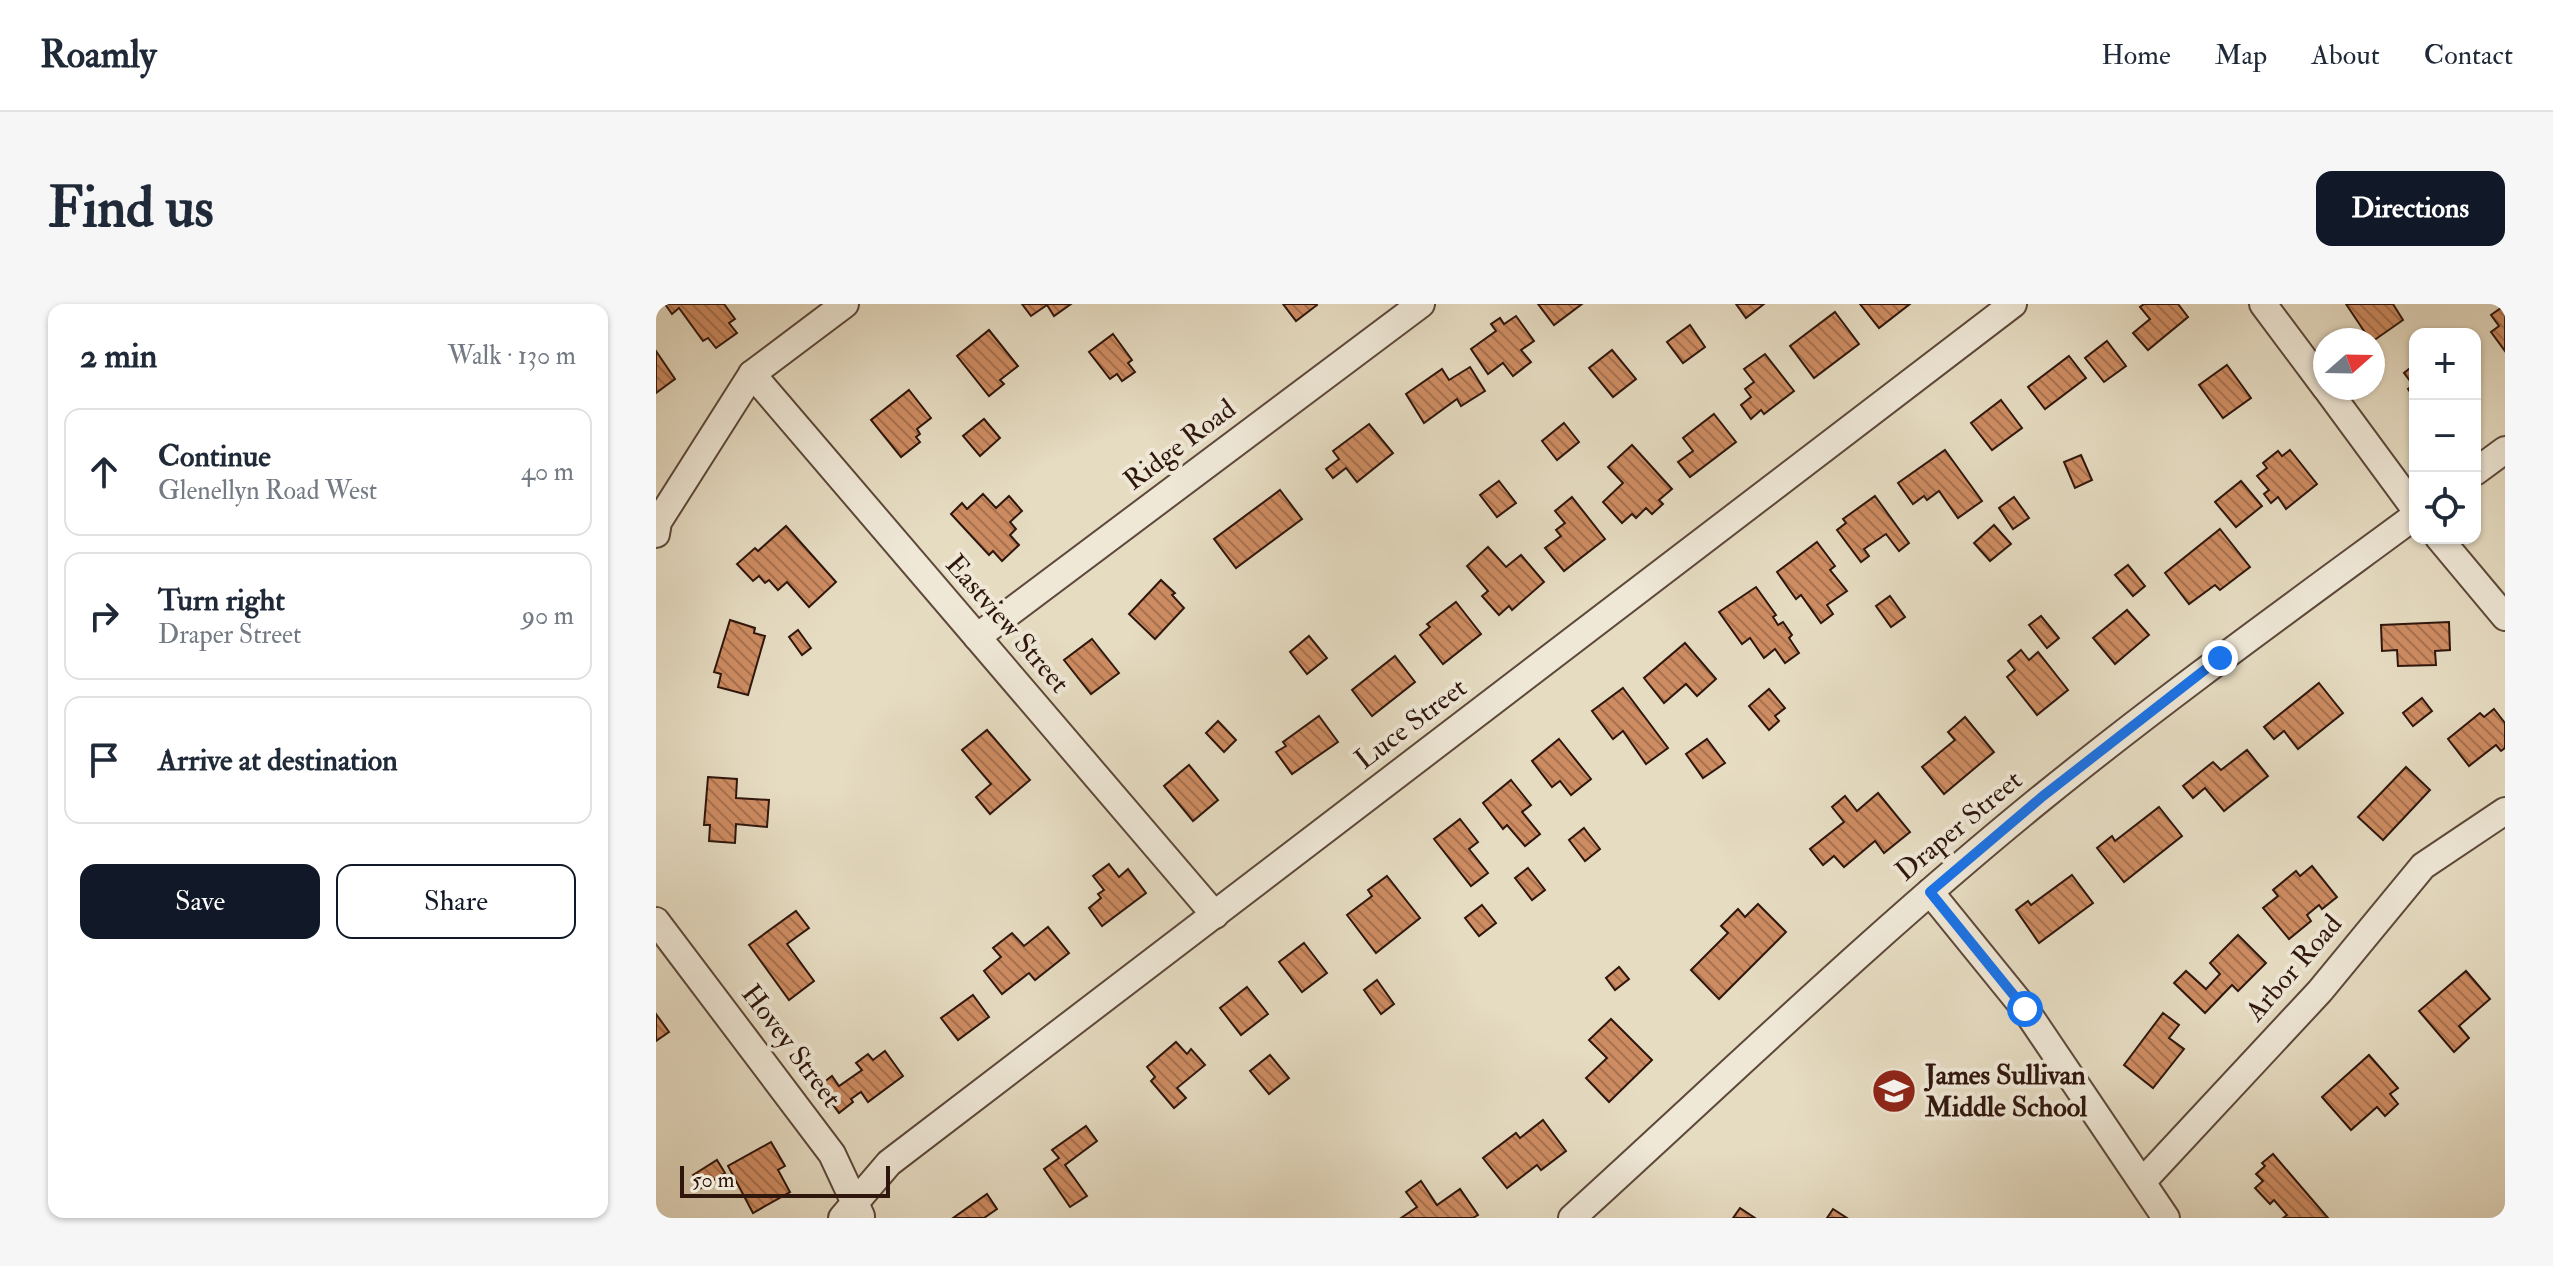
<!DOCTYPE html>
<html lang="en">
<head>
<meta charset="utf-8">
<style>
	:root { --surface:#fff; --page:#f6f6f7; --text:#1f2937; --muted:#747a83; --line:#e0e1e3; --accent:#111827 }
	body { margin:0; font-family:"IM FELL Double Pica",serif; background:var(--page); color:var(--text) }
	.controls { position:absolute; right:24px; top:24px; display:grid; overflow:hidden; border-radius:16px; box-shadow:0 2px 6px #0004 }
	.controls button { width:72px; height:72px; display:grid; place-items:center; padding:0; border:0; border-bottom:2px solid var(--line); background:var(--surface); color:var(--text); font:40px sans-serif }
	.compass { position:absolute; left:1657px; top:24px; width:72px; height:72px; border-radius:50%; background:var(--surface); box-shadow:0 2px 6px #0004; rotate:70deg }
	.scale { position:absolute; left:24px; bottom:20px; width:210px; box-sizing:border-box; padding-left:8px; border:4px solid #2f160d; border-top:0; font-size:22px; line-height:28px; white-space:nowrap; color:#2f160d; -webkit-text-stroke:6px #efe8d7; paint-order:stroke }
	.stop { position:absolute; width:24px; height:24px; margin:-18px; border:6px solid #1a73e8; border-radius:50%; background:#fff }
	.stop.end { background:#1a73e8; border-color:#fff; box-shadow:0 2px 8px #0008 }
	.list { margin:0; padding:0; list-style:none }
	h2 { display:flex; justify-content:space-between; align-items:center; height:104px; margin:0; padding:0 32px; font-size:34px }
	h2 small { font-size:26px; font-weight:400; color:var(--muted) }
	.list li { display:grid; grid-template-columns:52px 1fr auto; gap:24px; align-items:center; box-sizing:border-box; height:128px; margin:0 16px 16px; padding:0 16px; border:2px solid var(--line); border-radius:16px }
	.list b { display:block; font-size:30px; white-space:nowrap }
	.list p { margin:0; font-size:26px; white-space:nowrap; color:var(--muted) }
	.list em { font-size:26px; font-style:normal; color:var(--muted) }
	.actions { display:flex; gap:16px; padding:24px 32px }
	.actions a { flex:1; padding:18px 0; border:2px solid var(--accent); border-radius:16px; text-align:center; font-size:28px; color:var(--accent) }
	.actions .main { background:var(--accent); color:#fff }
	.icon { flex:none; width:44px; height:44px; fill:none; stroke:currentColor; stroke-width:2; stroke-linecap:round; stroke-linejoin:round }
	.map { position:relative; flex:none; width:1849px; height:914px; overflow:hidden; border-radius:16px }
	header { display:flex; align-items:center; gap:48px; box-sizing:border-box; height:112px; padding:0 40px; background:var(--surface); border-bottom:2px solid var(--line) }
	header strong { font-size:38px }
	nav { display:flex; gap:44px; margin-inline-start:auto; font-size:28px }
	.intro { display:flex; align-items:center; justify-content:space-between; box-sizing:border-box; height:192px; padding:0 48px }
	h1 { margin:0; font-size:56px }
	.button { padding:20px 36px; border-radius:16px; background:var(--accent); color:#fff; font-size:28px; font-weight:700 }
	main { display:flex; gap:48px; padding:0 48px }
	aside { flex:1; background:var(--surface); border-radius:16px; box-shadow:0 2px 6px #0004 }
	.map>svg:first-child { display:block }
	.building { fill:url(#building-back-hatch); stroke:#2f160d; stroke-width:2 }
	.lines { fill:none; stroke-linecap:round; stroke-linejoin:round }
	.minor-casing { stroke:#5d483a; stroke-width:30 }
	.minor { stroke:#efe8d7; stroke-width:26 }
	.route { stroke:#1a73e8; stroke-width:10 }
	.labels { text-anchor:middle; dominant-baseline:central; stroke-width:8; stroke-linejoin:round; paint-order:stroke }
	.street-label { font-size:28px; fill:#2f160d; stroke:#efe8d7 }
	.poi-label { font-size:28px; font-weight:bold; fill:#2f160d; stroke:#efe8d7; text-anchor:start }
</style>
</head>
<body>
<header>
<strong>Roamly</strong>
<nav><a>Home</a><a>Map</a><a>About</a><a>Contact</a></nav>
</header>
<div class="intro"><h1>Find us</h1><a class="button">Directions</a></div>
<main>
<aside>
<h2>2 min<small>Walk · 130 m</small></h2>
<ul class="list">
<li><svg class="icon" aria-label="ahead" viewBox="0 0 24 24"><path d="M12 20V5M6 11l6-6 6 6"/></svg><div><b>Continue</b><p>Glenellyn Road West</p></div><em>40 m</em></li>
<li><svg class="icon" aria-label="right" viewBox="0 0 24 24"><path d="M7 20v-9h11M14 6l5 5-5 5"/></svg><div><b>Turn right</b><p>Draper Street</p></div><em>90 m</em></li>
<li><svg class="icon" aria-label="arrive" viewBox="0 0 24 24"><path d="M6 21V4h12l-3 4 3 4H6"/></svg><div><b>Arrive at destination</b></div></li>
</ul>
<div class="actions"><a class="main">Save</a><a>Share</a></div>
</aside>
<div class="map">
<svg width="1849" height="914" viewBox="0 0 1849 914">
	<defs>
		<pattern id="building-back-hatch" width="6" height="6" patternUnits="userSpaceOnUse" patternTransform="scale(2)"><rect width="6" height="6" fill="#ce8c62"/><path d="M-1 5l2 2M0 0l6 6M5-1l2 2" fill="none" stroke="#a8714f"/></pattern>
	</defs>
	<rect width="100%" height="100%" fill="#e6dcc2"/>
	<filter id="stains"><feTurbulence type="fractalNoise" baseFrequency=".0025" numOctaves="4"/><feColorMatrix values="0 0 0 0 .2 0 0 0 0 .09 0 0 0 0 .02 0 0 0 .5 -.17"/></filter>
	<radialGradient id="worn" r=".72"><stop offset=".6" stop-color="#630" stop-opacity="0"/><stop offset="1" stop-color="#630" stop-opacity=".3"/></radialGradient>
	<!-- building -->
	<g class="building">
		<path d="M9 0H68L79 15 73 19 81 29 60 44 52 34 47 37 23 4 16 10Z"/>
		<path d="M366 0H415L398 12 391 1 375 12Z"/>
		<path d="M627 0H660L661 1 640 17Z"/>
		<path d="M882 0H926L898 21Z"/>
		<path d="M1080 0H1108L1090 14Z"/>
		<path d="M1204 0H1254L1223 24Z"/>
		<path d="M1488 0H1522L1532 13 1492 46 1477 29 1494 15 1484 3Z"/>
		<path d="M1690 0H1737L1747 16 1717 37 1714 36Z"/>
		<path d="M1849 1V47L1835 28 1843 22 1835 11Z"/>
		<path d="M1179 8 1203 40 1158 74 1134 42Z"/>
		<path d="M860 12 878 37 865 46 875 58 857 72 847 59 832 70 815 45 840 27 835 20 844 14 848 20Z"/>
		<path d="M1034 21 1049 43 1027 59 1011 38Z"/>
		<path d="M333 26 362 62 344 76 348 80 333 92 301 52Z"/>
		<path d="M457 30 476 56 472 59 479 68 466 77 461 70 454 75 433 48Z"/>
		<path d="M1451 37 1470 62 1448 78 1429 54Z"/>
		<path d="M956 46 980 75 957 93 933 64Z"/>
		<path d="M0 47 19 75 0 89Z"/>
		<path d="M1109 50 1138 87 1108 110 1105 106 1095 115 1085 101 1095 93 1089 85 1098 78 1088 65Z"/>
		<path d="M1413 52 1430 74 1389 105 1372 83Z"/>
		<path d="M1759 60V95L1752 85 1757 81 1748 69Z"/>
		<path d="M1571 61 1595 94 1567 114 1543 81Z"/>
		<path d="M814 63 829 87 805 102 801 95 768 119 750 90 786 65 793 76Z"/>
		<path d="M253 86 275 114 261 125 264 130 260 133 264 138 245 153 215 116Z"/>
		<path d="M1345 96 1366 124 1336 146 1315 119Z"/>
		<path d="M1058 110 1080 138 1034 173 1022 158 1037 147 1027 134Z"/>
		<path d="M328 115 344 134 324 152 307 132Z"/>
		<path d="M908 119 923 138 901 156 886 137Z"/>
		<path d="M713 120 737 149 701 178 690 164 677 174 670 165 683 155 677 147Z"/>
		<path d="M976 141 1016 185 1003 196 1007 200 996 210 990 204 980 214 976 210 966 219 947 198 967 179 952 163Z"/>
		<path d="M1289 146 1326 197 1302 214 1283 187 1271 196 1268 192 1257 200 1242 179Z"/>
		<path d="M1634 146 1661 180 1630 205 1622 193 1615 199 1608 190 1613 186 1601 172 1611 164 1607 159 1622 147 1626 152Z"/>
		<path d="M1425 151 1436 176 1419 184 1408 158Z"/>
		<path d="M843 177 860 199 841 213 824 191Z"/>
		<path d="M1585 177 1606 202 1580 223 1559 198Z"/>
		<path d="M624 186 646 215 580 264 558 235Z"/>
		<path d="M327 190 340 204 353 192 366 207 354 218 360 225 354 231 363 241 346 257 337 247 333 251 295 210 306 199 311 205Z"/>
		<path d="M1219 192 1253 239 1243 247 1230 230 1208 245 1213 252 1205 258 1181 226 1190 219 1187 215Z"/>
		<path d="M916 193 949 235 908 267 889 244 905 232 900 226 909 219 899 207Z"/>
		<path d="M1358 193 1373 214 1357 225 1343 204Z"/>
		<path d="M1338 221 1355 240 1334 257 1318 239Z"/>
		<path d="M130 222 180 278 153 303 131 278 122 286 113 276 109 279 103 272 97 277 81 260 99 244 102 247Z"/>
		<path d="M1564 225 1594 263 1564 286 1559 281 1533 300 1509 269Z"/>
		<path d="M1161 238 1179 262 1174 266 1191 287 1171 301 1177 310 1165 319 1145 291 1140 295 1121 268Z"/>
		<path d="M832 243 850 263 865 251 888 278 856 306 853 302 843 311 826 292 832 287 811 262Z"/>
		<path d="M1472 261 1489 282 1477 292 1459 271Z"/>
		<path d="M505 276 519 289 516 291 528 304 499 335 473 310Z"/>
		<path d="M1100 283 1120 311 1117 313 1122 321 1127 318 1136 331 1133 334 1143 349 1129 359 1119 345 1108 354 1094 334 1086 340 1063 308Z"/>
		<path d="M1234 292 1249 313 1235 323 1220 302Z"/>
		<path d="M800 298 825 330 787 360 764 331 774 323 771 320Z"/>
		<path d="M1471 306 1493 331 1459 360 1437 334Z"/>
		<path d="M1385 312 1403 334 1391 344 1373 321Z"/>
		<path d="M74 316 99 324 98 329 109 332 92 391 62 383 65 370 58 368Z"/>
		<path d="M1793 318 1794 346 1779 347 1780 361 1742 362 1741 346 1726 347 1725 321Z"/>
		<path d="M142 326 155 344 146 351 133 333Z"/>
		<path d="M653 332 671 354 651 370 634 348Z"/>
		<path d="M436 335 463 369 435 390 408 356Z"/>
		<path d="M1029 339 1060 375 1041 392 1030 380 1008 399 988 374Z"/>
		<path d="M1365 346 1373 356 1382 348 1412 386 1381 411 1351 373 1359 366 1352 357Z"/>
		<path d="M739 352 759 378 716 412 696 386Z"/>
		<path d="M1663 379 1687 409 1642 445 1628 427 1618 435 1608 423Z"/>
		<path d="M967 384 1012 444 990 460 967 427 957 435 936 407Z"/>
		<path d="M1113 385 1129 404 1119 412 1123 417 1113 426 1093 402Z"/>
		<path d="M1766 394 1776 407 1757 422 1747 409Z"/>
		<path d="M1838 405 1849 419V444L1845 447 1840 441 1813 462 1792 435 1824 409 1828 413Z"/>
		<path d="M663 412 682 438 636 470 620 448 630 442 627 438Z"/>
		<path d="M1309 413 1338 448 1288 490 1266 463 1299 436 1292 428Z"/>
		<path d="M562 417 580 436 568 448 550 429Z"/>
		<path d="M331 426 374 476 334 510 320 493 335 480 306 446Z"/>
		<path d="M903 435 935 475 915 491 904 477 896 483 876 457Z"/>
		<path d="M1051 435 1069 459 1047 474 1030 450Z"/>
		<path d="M1591 446 1612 472 1568 507 1549 484 1537 494 1527 482 1557 458 1565 466Z"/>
		<path d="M533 461 562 496 537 517 508 482Z"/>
		<path d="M1750 463 1774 486 1727 536 1702 513Z"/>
		<path d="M52 473 81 475 80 494 113 496 111 523 80 520 79 539 53 537 54 521H48Z"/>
		<path d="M855 476 875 501 866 508 884 530 869 542 851 521 847 525 827 499Z"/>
		<path d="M1222 489 1254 528 1228 549 1219 537 1188 563 1178 552 1167 561 1154 545 1188 518 1176 503 1189 492 1201 507Z"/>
		<path d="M1503 503 1526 532 1468 578 1441 544 1456 532 1459 537Z"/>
		<path d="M804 515 822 538 813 545 832 569 815 582 778 535Z"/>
		<path d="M928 524 944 545 929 557 913 536Z"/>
		<path d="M453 560 463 573 472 565 490 589 446 622 433 604 445 594 442 590 448 586 437 572Z"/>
		<path d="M1656 562 1681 593 1666 605 1663 601 1651 611 1655 617 1633 635 1607 604 1622 592 1617 586 1640 567 1644 572Z"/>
		<path d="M872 564 889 586 876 596 859 574Z"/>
		<path d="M1416 571 1437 599 1383 639 1360 606 1372 597 1375 601Z"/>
		<path d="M731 572 764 614 720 649 691 611 716 592 712 586Z"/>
		<path d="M1102 600 1130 628 1063 695 1035 666 1072 629 1065 622 1082 605 1089 613Z"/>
		<path d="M826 601 840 619 823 632 809 614Z"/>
		<path d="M140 607 153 624 131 640 158 677 133 696 93 641Z"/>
		<path d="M392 623 413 649 379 676 373 669 346 690 328 667 345 653 337 644 356 629 368 642Z"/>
		<path d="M1582 631 1610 659 1582 687 1576 681 1549 709 1518 679 1530 667 1550 685 1564 670 1554 659Z"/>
		<path d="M648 639 671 669 646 688 623 658Z"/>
		<path d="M963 663 973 675 959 686 950 674Z"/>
		<path d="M1810 667 1834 695 1803 722 1813 734 1798 748 1763 707Z"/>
		<path d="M721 676 738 700 725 710 708 686Z"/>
		<path d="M591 683 612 710 585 731 564 704Z"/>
		<path d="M317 691 333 713 302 736 285 714Z"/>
		<path d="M1507 709 1523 721 1513 734 1528 745 1497 784 1468 761Z"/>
		<path d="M0 710 13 728 0 737Z"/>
		<path d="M955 715 996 756 953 798 930 774 951 754 933 736Z"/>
		<path d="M520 738 531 750 535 745 549 761 521 784 530 794 518 804 495 777 499 773 491 763Z"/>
		<path d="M229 747 247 772 212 798 205 788 195 795 197 798 183 809 163 782 176 772 183 782 206 766 200 759 212 750 217 756Z"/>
		<path d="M614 751 633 774 613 790 594 767Z"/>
		<path d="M1713 751 1742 784 1734 790 1742 800 1729 812 1721 803 1695 826 1666 793Z"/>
		<path d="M887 816 910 847 885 866 881 861 851 884 827 854 860 829 864 834Z"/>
		<path d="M430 822 441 837 409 861 431 892 414 903 388 865 403 854 396 846Z"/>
		<path d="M115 838 129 862 122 866 134 888 97 909 72 862Z"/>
		<path d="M1617 850 1672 914H1627L1631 911 1618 896 1614 900 1599 884 1607 877 1600 870 1609 862 1606 859Z"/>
		<path d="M61 856 69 869 45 884 37 871Z"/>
		<path d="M765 877 781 901 804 885 822 911 817 914H745L761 903 750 888Z"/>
		<path d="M331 890 341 905 328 914H297Z"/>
		<path d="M1084 904 1099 914H1077Z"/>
		<path d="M1177 905 1191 914H1171Z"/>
	</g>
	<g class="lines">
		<!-- minor casing -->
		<g class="minor-casing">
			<g id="minor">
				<path d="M1607 0 1669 83"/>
				<path d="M96 70 559 611"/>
				<path d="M1670 84 1759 205"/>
				<path d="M1819 168 1849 146"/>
				<path d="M0 230 2 218 96 70 189 0"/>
				<path d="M1783 234 1849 313"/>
				<path d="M321 333 765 0"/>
				<path d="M1274 588 1369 705 1510 914"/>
				<path d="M0 617 176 850 205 912"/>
				<path d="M1487 877 1664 687 1767 562 1849 507"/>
				<path d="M186 914 233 859 1357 0"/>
				<path d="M916 914C1072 772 1224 625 1388 492 1509 394 1634 304 1759 212"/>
			</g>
		</g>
		<!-- minor -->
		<use href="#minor" class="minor"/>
	</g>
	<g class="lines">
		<!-- route -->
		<path class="route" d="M1369 705 1274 588 1387 492 1564 354"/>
	</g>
	<!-- icons -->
	<defs>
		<g id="school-disc" transform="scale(2.3)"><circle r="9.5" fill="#8f2418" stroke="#efe8d7"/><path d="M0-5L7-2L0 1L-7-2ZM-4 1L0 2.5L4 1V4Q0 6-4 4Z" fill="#fff"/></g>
	</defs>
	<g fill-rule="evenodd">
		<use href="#school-disc" x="1238" y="787"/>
	</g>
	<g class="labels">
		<!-- street labels -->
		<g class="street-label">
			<text transform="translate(524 141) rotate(-37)">Ridge Road</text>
			<text transform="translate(351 320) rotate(49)">Eastview Street</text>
			<text transform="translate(755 420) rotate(-37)">Luce Street</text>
			<text transform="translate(1303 522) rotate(-40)">Draper Street</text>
			<text transform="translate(1638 664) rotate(-49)">Arbor Road</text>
			<text transform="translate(135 742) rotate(53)">Hovey Street</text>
		</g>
		<!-- poi labels -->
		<g class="poi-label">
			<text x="1269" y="771">James Sullivan<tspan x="1269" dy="32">Middle School</tspan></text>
		</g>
	</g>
	<rect width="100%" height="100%" filter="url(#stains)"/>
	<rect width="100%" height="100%" fill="url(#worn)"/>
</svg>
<div class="controls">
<button>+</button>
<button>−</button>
<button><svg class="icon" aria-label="locate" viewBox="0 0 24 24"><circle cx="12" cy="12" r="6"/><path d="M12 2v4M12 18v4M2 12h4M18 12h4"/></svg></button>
</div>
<svg class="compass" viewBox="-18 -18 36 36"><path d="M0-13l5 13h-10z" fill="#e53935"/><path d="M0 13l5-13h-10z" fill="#747a83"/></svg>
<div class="scale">50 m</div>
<div class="stop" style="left:1369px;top:705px"></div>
<div class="stop end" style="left:1564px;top:354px"></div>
</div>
</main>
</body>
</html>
